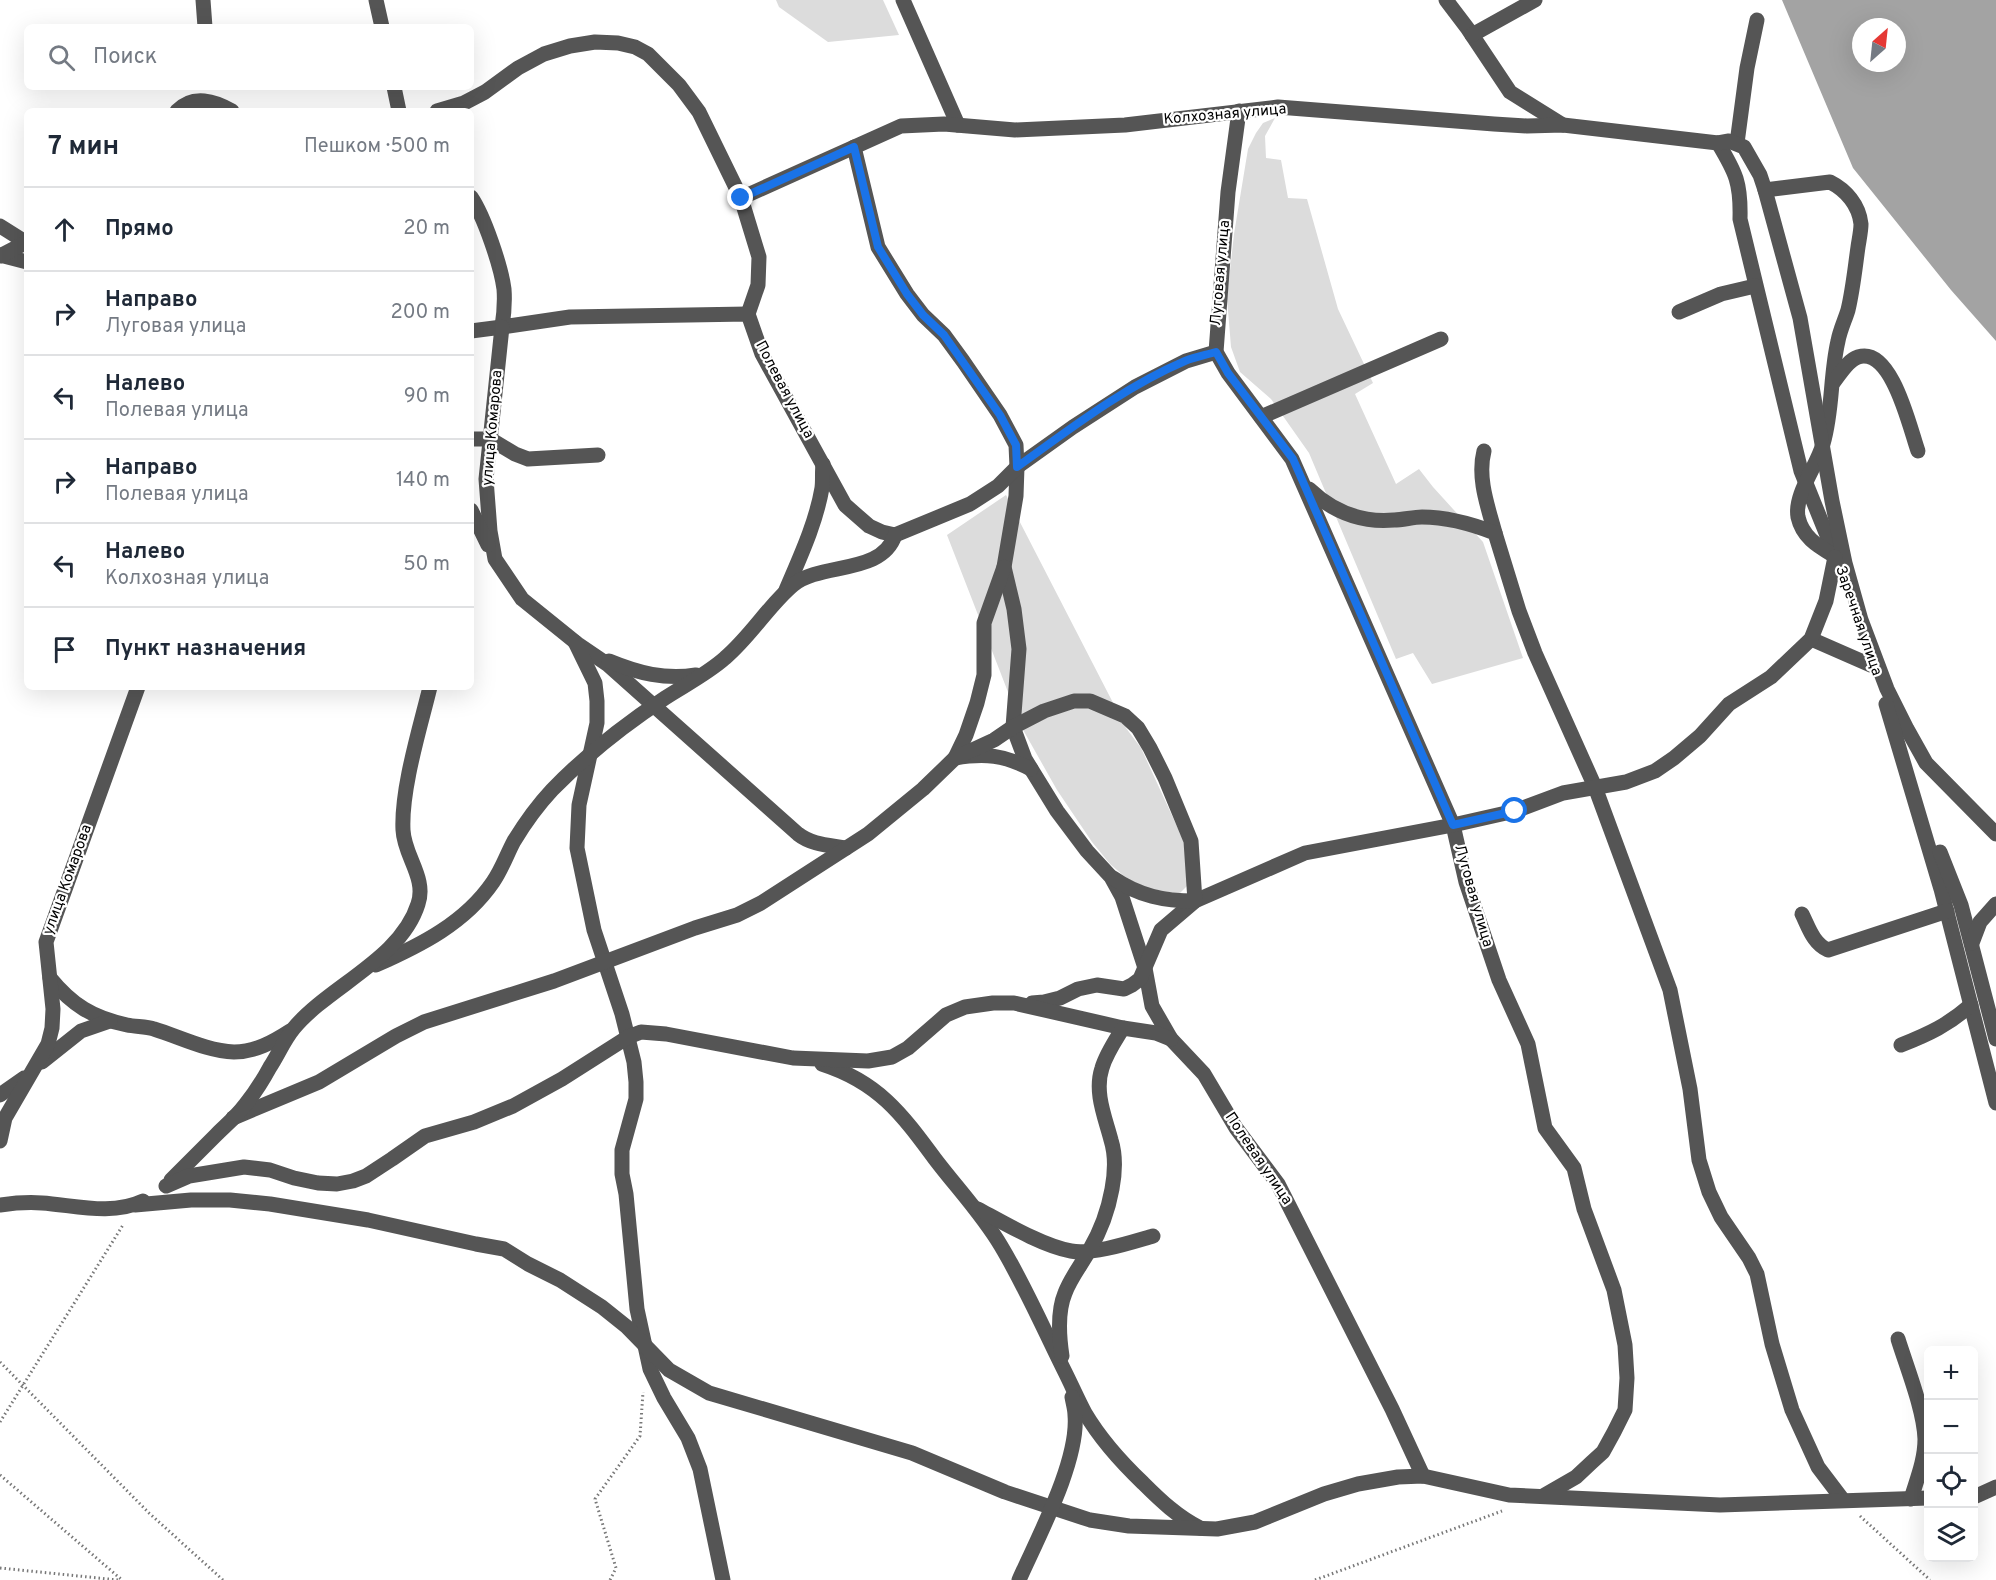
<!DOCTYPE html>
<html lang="ru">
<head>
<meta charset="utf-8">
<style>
	:root { --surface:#fff; --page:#f2f2f3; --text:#1f2937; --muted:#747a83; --line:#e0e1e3 }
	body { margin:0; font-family:Overpass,sans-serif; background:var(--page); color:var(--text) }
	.controls { position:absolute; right:18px; bottom:18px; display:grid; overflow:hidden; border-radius:9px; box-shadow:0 6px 24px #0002 }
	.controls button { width:54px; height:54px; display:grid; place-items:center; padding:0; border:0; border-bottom:2px solid var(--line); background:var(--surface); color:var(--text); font:30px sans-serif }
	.compass { position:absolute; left:1852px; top:18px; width:54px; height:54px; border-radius:50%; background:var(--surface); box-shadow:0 6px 24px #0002; rotate:27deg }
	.stop { position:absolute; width:18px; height:18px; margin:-14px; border:4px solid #1a73e8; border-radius:50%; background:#fff }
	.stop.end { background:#1a73e8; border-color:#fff; box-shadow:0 2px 6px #0008 }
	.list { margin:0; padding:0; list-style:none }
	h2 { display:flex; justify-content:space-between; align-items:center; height:78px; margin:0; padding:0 24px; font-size:26px }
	h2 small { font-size:20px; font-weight:400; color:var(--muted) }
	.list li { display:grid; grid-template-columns:39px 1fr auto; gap:18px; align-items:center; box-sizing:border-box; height:84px; padding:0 24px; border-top:2px solid var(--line) }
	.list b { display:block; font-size:22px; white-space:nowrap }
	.list p { margin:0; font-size:20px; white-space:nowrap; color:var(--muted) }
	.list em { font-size:20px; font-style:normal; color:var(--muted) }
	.icon { flex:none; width:33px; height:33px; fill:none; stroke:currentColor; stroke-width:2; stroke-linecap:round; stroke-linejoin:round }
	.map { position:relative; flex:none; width:1996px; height:1580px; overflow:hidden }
	.search { position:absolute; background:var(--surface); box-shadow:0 6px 24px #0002; left:24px; top:24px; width:450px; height:66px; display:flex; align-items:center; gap:15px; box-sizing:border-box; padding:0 21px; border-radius:9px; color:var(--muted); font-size:22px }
	.panel { position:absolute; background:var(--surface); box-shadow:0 6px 24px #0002; left:24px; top:108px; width:450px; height:582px; border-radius:9px }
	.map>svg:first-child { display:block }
	.green { fill:#dcdcdc }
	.water { fill:#a3a3a3; fill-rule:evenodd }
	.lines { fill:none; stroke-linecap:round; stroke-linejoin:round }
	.path { stroke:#777; stroke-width:3; stroke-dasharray:1.5 3; stroke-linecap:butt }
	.minor { stroke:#555; stroke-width:15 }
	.route { stroke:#1a73e8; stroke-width:8 }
	.labels { text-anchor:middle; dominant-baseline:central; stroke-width:4.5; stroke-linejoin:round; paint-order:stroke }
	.street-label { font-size:15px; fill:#000; stroke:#fff }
</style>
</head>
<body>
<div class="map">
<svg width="1996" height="1580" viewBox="0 0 1996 1580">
	<rect width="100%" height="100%" fill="#fff"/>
	<!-- green -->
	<g class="green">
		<path d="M776 0H883L899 35 828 42 779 7Z"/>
		<path d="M1275 118 1265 136 1266 158 1281 160 1288 198 1307 199 1338 309 1373 383 1355 394 1396 484 1419 469 1433 487 1483 542 1523 658 1432 684 1413 653 1396 659 1309 453 1271 399 1240 372 1231 347 1227 298 1234 234 1248 149 1256 133 1263 123Z"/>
		<path d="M1006 495 1126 728 1141 748 1186 846 1187 886 1179 894 1142 887 1124 876 1110 864 1092 842 1057 790 1022 728 947 535Z"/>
	</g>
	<!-- water -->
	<path class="water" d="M1782 0H1996V341L1951 290 1853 168ZM1861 27H1897V63H1861Z"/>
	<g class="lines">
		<!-- path -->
		<g class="path">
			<path d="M0 1362 149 1513 223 1580"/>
			<path d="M0 1422 123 1225"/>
			<path d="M0 1475 122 1580"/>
			<path d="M1860 1516 1930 1580"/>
			<path d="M0 1568 118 1580"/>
			<path d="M610 1580 616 1568 595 1499 640 1436 643 1392"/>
			<path d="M1315 1580 1502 1511"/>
		</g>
		<!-- minor -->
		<g class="minor">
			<path d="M203 0 205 27"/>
			<path d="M376 0 382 27"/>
			<path d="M903 0 958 125"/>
			<path d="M1446 0 1468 29 1510 92 1563 125"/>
			<path d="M1472 35 1535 0"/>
			<path d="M394 87 399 111"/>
			<path d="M177 111C193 94 215 101 232 111"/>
			<path d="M437 111 464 103 485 92 518 68 544 54 570 46 595 42 618 43 635 47 648 54 679 85 699 112 741 198 759 257 758 285 748 314"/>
			<path d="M1239 111 1228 192 1216 352 1228 373 1292 459 1453 825 1466 882 1499 980 1528 1044 1545 1128 1574 1168 1584 1209 1614 1290 1625 1345 1627 1378 1625 1410 1614 1432 1603 1452 1592 1462 1576 1477 1543 1496"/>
			<path d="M1718 143C1736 173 1741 183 1740 219L1801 471 1839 565"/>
			<path d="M1737 143 1747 68 1757 20"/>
			<path d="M854 147 878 247 907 294 923 315 944 335 963 361 1000 415 1016 445 1017 467 1016 496 1004 567 1014 609 1019 649 1013 727 1025 759 1057 811 1087 851 1111 877 1122 897 1145 968 1152 1006 1171 1039 1204 1074 1236 1128 1278 1184 1392 1409 1423 1476"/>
			<path d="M1765 190 1830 182C1846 190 1859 205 1861 224 1861 231 1859 240 1858 247 1855 268 1853 289 1848 310 1845 320 1840 330 1838 341 1830 375 1833 410 1823 444 1817 466 1794 494 1798 517 1803 539 1820 547 1838 558"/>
			<path d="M471 197C484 216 501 266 504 289 505 302 504 314 502 327L570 317 748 314 762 354 845 505 869 526 882 532 895 535 970 504 998 486 1017 467 1073 427 1135 387 1186 361 1216 352"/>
			<path d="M741 198 901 126 944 124 1015 130 1125 125 1278 107 1494 124 1527 126 1563 125 1718 143 1729 141 1744 147 1760 175 1765 190 1800 318 1832 501 1845 563 1861 620 1887 689 1907 729 1926 763 1996 834"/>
			<path d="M0 226 27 243"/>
			<path d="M0 255 27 262"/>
			<path d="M0 256 27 242"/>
			<path d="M1679 312 1721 294 1755 286"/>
			<path d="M471 331 502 327 486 479 490 531 495 559 522 599 579 645 607 664 798 834C812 845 829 845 846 848"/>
			<path d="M1833 383C1840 374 1848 360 1858 357 1892 346 1910 429 1918 451"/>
			<path d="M1261 417 1441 339"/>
			<path d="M471 439H490L515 454 528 459 598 455"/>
			<path d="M1484 451C1477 478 1488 507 1495 533"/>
			<path d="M1309 489C1333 512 1360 523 1394 520 1403 520 1413 517 1422 517 1447 517 1472 524 1495 533L1519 611 1535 653 1595 787 1670 990 1690 1089 1699 1160 1709 1192 1721 1217 1749 1258 1757 1274 1772 1344 1792 1410 1818 1467 1843 1500"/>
			<path d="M471 510 488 545"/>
			<path d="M1004 567 984 623V675L977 703 966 735 955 758C985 753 1004 755 1031 769"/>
			<path d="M786 590C800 557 816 523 822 488 823 480 822 472 823 464"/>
			<path d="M1811 639 1875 667"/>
			<path d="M575 642 595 683 597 701V723L579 805 577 848 594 930 622 1014 634 1062 636 1082V1099L622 1150V1174L626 1194 637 1309 650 1369 664 1398 688 1438 700 1469 723 1580"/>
			<path d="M609 661C638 673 665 680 696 675"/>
			<path d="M1886 704 1941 889 1996 1103"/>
			<path d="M1940 852 1961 905 1996 1039"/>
			<path d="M1802 914C1809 928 1813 943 1828 950L1947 911"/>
			<path d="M1972 943 1980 922 1996 904"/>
			<path d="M376 965C421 945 465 923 493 882 502 869 507 854 514 841 525 823 538 805 552 790 586 755 624 725 665 698 685 685 707 674 725 658 751 636 769 605 793 585 821 562 882 575 895 535"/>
			<path d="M50 978C72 1005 93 1018 127 1025 136 1027 146 1026 154 1029 180 1037 207 1051 234 1052 255 1052 273 1042 290 1031"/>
			<path d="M1032 1003 1044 1002 1060 998 1078 989 1097 985 1124 989 1132 985 1140 979 1161 930 1195 901 1305 853 1453 825 1515 811 1563 793 1626 782 1655 771 1674 758 1700 736 1729 704 1771 677 1811 639 1826 601 1835 557"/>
			<path d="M1901 1045C1929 1034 1948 1025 1971 1005"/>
			<path d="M42 1062 81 1031 110 1021"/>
			<path d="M822 1064C878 1082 901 1113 935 1159 957 1188 982 1214 1001 1246 1025 1286 1044 1330 1065 1372 1072 1386 1078 1400 1085 1413 1101 1440 1121 1462 1143 1483 1161 1501 1178 1517 1200 1528"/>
			<path d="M0 1095 24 1078"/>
			<path d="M233 1118 319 1082 396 1036 424 1022 554 981 695 928 737 915 761 903 868 834 923 789 955 758 994 740 1013 727 1044 711 1074 701H1090L1125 716 1138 728 1150 748 1165 778 1191 841 1195 901C1164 901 1139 896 1113 878"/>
			<path d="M0 1141 5 1118 48 1044 52 1028 53 1009 46 942 138 687"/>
			<path d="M171 1180C186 1165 201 1150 216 1135 226 1125 237 1116 245 1105 254 1094 263 1080 270 1067 278 1055 284 1040 294 1028 329 986 401 959 418 904 427 878 404 856 403 830 401 789 420 728 430 687"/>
			<path d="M166 1186 189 1176 244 1167 270 1170 294 1178 318 1183 337 1184 353 1181 366 1176 392 1159 425 1136 474 1122 513 1106 562 1079 628 1037 641 1032 666 1034 793 1058 868 1061 892 1057 908 1048 946 1015 965 1007 993 1003H1014L1123 1028 1156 1033 1171 1039"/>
			<path d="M0 1205C14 1203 28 1202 42 1203 74 1205 111 1216 143 1201"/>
			<path d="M135 1205 191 1200H230L270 1204 368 1220 476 1244 504 1249 528 1264 560 1280 602 1307 627 1327 669 1370 709 1393 912 1453 1005 1492 1090 1520 1129 1526 1217 1529 1255 1522 1324 1494 1358 1484 1398 1477 1423 1476 1509 1495 1720 1505 1928 1498"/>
			<path d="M978 1209C1004 1223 1043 1246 1071 1251 1093 1255 1132 1242 1153 1236"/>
			<path d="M1898 1339C1907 1368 1924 1410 1925 1439 1925 1460 1917 1479 1911 1499"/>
			<path d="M1062 1356C1059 1336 1057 1312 1065 1293 1071 1277 1082 1264 1090 1249 1101 1230 1108 1211 1112 1189 1115 1173 1116 1156 1111 1140 1105 1117 1094 1092 1102 1068 1106 1054 1115 1041 1123 1028"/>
			<path d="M1974 1497 1996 1487"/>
			<path d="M1019 1580C1038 1537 1079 1461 1075 1415 1075 1409 1073 1403 1072 1397"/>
		</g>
	</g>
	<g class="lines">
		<!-- route -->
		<path class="route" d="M741 198 854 147 878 247 907 294 923 315 944 335 1000 415 1016 445 1017 467C1070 429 1124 387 1185 361 1195 357 1206 355 1216 352L1228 373 1293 459 1453 825 1515 811"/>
	</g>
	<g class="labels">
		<!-- street labels -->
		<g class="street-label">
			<text transform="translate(1225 115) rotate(-5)">Колхозная улица</text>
			<text transform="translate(1221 273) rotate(-85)">Луговая улица</text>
			<text transform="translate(784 390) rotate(62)">Полевая улица</text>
			<text transform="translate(493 428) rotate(-85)">улица Комарова</text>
			<text transform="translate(1858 621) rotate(71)">Заречная улица</text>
			<text transform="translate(68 880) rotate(-70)">улица Комарова</text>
			<text transform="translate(1473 896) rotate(74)">Луговая улица</text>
			<text transform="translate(1258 1159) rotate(56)">Полевая улица</text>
		</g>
	</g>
</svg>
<div class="controls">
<button>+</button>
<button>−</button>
<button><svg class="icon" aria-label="locate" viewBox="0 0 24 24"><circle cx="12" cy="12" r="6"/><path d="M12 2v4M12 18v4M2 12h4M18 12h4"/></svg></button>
<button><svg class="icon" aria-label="layers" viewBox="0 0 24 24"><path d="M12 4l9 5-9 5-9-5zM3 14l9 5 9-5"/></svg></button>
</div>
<svg class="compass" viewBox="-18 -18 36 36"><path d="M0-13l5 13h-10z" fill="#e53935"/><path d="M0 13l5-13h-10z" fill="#747a83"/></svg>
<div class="stop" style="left:1515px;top:811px"></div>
<div class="stop end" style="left:741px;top:198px"></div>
<div class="search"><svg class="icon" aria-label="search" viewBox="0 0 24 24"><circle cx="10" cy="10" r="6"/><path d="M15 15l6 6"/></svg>Поиск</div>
<section class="panel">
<h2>7 мин<small>Пешком · 500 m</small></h2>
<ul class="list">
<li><svg class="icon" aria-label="ahead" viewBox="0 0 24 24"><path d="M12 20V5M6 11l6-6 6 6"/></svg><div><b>Прямо</b></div><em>20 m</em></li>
<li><svg class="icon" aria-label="right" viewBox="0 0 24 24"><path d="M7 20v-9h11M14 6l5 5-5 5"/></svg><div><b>Направо</b><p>Луговая улица</p></div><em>200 m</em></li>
<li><svg class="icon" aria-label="left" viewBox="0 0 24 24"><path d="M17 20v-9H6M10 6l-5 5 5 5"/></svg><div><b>Налево</b><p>Полевая улица</p></div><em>90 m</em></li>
<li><svg class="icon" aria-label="right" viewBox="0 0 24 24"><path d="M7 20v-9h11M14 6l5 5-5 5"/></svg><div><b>Направо</b><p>Полевая улица</p></div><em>140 m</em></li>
<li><svg class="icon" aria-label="left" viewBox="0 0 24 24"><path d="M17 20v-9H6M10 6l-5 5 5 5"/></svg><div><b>Налево</b><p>Колхозная улица</p></div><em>50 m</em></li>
<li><svg class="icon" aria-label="arrive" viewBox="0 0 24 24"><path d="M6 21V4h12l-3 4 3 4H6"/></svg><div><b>Пункт назначения</b></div></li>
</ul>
</section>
</div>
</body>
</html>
